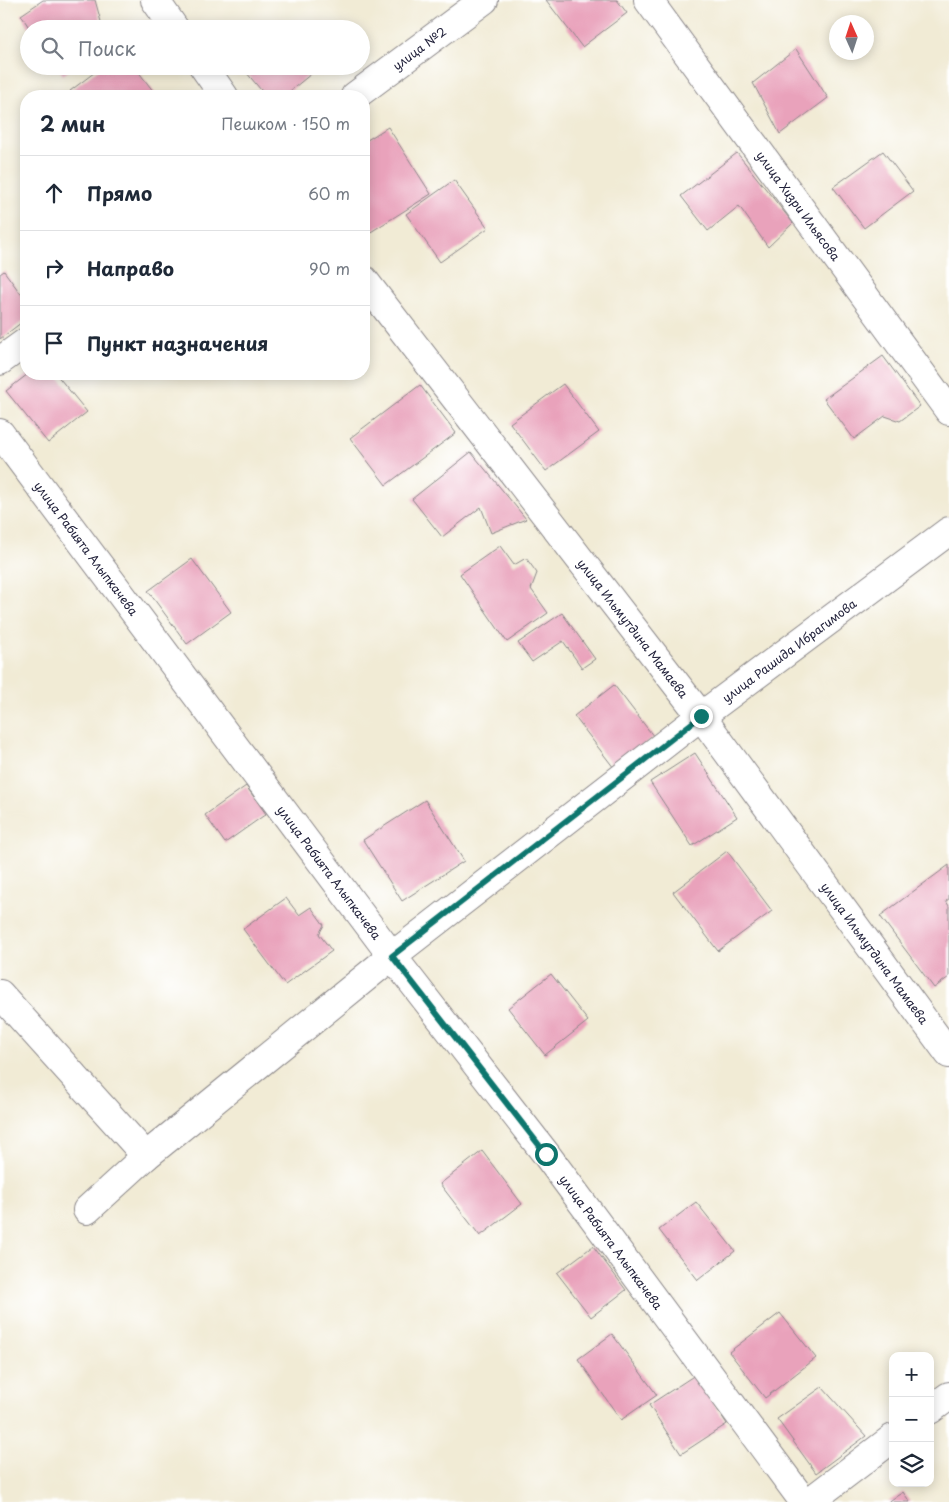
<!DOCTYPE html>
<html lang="ru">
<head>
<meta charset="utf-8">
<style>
	:root { --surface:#fff; --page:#f2f2f3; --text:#1f2937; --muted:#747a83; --line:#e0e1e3 }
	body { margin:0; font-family:"Playpen Sans",sans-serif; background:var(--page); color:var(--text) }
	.controls { position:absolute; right:15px; bottom:15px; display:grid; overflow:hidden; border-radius:10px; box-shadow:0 2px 12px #0003 }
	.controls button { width:45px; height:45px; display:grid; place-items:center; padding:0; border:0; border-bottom:1px solid var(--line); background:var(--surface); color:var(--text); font:25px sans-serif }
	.compass { position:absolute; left:829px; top:15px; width:45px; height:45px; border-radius:50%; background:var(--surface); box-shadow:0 2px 12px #0003; rotate:357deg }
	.stop { position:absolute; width:15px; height:15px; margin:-11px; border:4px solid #0f766e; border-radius:50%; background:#fff }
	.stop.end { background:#0f766e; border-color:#fff; box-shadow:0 1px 5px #0008 }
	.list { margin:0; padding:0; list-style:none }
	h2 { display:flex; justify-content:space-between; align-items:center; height:65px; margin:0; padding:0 20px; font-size:21px }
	h2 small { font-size:16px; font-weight:400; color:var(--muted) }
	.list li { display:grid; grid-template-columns:32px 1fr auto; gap:15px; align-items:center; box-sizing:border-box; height:75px; padding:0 20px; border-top:1px solid var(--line) }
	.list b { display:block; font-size:19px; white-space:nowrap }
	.list em { font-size:16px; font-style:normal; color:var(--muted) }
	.icon { flex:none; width:28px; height:28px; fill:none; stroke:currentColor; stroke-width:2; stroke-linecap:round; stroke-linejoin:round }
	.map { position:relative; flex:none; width:949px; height:1502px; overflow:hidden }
	.search { position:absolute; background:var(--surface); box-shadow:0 2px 12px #0003; left:20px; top:20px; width:350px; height:55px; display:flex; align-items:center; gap:12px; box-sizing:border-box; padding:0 18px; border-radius:28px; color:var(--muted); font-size:19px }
	.panel { position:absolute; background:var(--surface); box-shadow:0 2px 12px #0003; left:20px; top:90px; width:350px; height:290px; border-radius:20px }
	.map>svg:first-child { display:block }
	.building { fill:#e9a2bb }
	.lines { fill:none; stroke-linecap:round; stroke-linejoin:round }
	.minor-casing { stroke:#8a8688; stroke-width:30 }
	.minor { stroke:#fff; stroke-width:28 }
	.route { stroke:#0f766e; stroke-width:6 }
	.labels { text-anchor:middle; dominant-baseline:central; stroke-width:5; stroke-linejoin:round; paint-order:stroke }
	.street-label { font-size:12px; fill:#22223b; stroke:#fff }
</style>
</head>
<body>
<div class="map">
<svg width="949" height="1502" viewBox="0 0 949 1502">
	<rect width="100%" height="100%" fill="#fff"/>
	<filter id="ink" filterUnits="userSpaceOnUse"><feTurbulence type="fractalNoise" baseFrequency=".02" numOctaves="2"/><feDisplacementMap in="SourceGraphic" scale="10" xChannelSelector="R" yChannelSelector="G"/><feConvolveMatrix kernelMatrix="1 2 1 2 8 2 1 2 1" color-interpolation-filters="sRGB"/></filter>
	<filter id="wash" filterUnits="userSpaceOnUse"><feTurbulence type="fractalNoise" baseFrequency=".0096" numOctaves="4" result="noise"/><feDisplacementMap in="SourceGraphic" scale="20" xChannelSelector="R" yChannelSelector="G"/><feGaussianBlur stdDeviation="1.12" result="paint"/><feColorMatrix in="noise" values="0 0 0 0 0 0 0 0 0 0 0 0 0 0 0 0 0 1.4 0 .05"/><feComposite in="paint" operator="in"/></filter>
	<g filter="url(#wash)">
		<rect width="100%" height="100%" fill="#f1ebd5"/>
		<g id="blocks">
			<!-- building -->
			<g class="building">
				<path d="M43 0H95L103 29H30L21 15Z"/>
				<path d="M546 0H617L627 13 582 47Z"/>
				<path d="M796 49 828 98 780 134 753 83Z"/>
				<path d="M57 66H75L63 75Z"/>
				<path d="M103 66H134L157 96H74L70 91Z"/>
				<path d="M241 66H315L317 69 284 96H266Z"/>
				<path d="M388 127 431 194 366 235 364 231V142Z"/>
				<path d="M883 151 913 191 864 228 833 187Z"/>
				<path d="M737 153 793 223 768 247 739 206 708 231 681 196Z"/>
				<path d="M454 180 488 228 440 262 406 214Z"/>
				<path d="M4 271 26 301V319L0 339V274Z"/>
				<path d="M883 356 920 406 900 421 885 416 854 439 824 399Z"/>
				<path d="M28 374H56L87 412 48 443 6 391Z"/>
				<path d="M563 384 599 432 546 471 510 423Z"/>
				<path d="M420 385 456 433 386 485 350 438Z"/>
				<path d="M471 452 526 519 491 533 481 507 442 537 412 499Z"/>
				<path d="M500 546 514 565 526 558 537 573 531 589 548 613 507 642 460 574Z"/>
				<path d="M192 559 231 612 187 644 148 591Z"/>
				<path d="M562 613 595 659 582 668 563 641 532 662 518 643Z"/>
				<path d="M614 685 654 737 614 768 574 716Z"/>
				<path d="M695 753 737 817 692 846 650 782Z"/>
				<path d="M246 786 266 814 225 843 205 815Z"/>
				<path d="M425 800 464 861 402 901 363 840Z"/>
				<path d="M727 851 772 911 718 951 673 892Z"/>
				<path d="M949 865V899L946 901 949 906V977L934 988 880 916Z"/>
				<path d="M286 898 299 915 311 907 324 925 319 934 332 951 285 985 243 929Z"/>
				<path d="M551 974 588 1021 545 1055 508 1008Z"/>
				<path d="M482 1151 522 1204 480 1236 440 1184Z"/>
				<path d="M696 1202 735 1251 698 1280 659 1230Z"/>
				<path d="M593 1246 626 1290 591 1317 557 1273Z"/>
				<path d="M780 1313 816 1358 765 1398 729 1352Z"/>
				<path d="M612 1334 657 1395 621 1420 578 1359Z"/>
				<path d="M695 1375 727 1424 681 1454 649 1405Z"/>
				<path d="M822 1387 866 1436 816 1473 777 1419Z"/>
				<path d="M903 1492 910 1502H888Z"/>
			</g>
		</g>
	</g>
	<g filter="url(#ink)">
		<use href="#blocks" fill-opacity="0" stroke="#8a8688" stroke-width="1"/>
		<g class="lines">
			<!-- minor casing -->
			<g class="minor-casing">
				<g id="minor">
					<path d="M155 0 175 29"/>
					<path id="s1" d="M648 0 949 411"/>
					<path d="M203 66 224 96"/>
					<path id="s2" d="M355 96 484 0"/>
					<path id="s3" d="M364 280 701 716 949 1054"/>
					<path d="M0 361 26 342"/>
					<path id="s4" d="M0 433 392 956 546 1154 804 1502"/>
					<path d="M0 994 146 1156"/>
					<path id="s5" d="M87 1210 146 1156 392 956 701 716 949 531"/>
					<path d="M930 1410 949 1396"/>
					<path d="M809 1502 893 1438"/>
				</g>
			</g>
			<!-- minor -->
			<use href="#minor" class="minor"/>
		</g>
	</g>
	<g class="lines" filter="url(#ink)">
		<!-- route -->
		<path class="route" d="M546 1154 392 956 701 716"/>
	</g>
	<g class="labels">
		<!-- street labels -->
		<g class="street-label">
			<text stroke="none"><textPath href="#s2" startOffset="80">улица №2</textPath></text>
			<text stroke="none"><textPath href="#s1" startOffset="255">улица Хизри Ильясова</textPath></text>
			<text stroke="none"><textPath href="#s4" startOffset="144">улица Рабията Алыпкачева</textPath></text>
			<text stroke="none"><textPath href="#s3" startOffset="440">улица Ильмутдина Мамаева</textPath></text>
			<text stroke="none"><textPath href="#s5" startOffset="898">улица Рашида Ибрагимова</textPath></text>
			<text stroke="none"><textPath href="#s4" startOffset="549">улица Рабията Алыпкачева</textPath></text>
			<text stroke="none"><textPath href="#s3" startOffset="845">улица Ильмутдина Мамаева</textPath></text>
			<text stroke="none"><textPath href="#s4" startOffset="1014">улица Рабията Алыпкачева</textPath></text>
		</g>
	</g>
</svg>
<div class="controls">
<button>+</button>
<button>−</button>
<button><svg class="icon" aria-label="layers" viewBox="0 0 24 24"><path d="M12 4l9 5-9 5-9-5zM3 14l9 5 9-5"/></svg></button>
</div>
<svg class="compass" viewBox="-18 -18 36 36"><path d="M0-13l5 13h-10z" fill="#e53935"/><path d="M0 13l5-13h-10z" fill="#747a83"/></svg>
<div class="stop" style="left:546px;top:1154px"></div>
<div class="stop end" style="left:701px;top:716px"></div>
<div class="search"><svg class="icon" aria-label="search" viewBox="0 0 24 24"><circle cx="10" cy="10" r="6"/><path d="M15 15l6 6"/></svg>Поиск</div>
<section class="panel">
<h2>2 мин<small>Пешком · 150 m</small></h2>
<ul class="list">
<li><svg class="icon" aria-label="ahead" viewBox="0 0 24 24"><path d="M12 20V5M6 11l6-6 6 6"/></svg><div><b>Прямо</b></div><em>60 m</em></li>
<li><svg class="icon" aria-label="right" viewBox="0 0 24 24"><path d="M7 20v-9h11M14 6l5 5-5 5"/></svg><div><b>Направо</b></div><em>90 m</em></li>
<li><svg class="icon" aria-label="arrive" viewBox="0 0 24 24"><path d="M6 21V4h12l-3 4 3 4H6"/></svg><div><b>Пункт назначения</b></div></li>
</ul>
</section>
</div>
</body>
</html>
